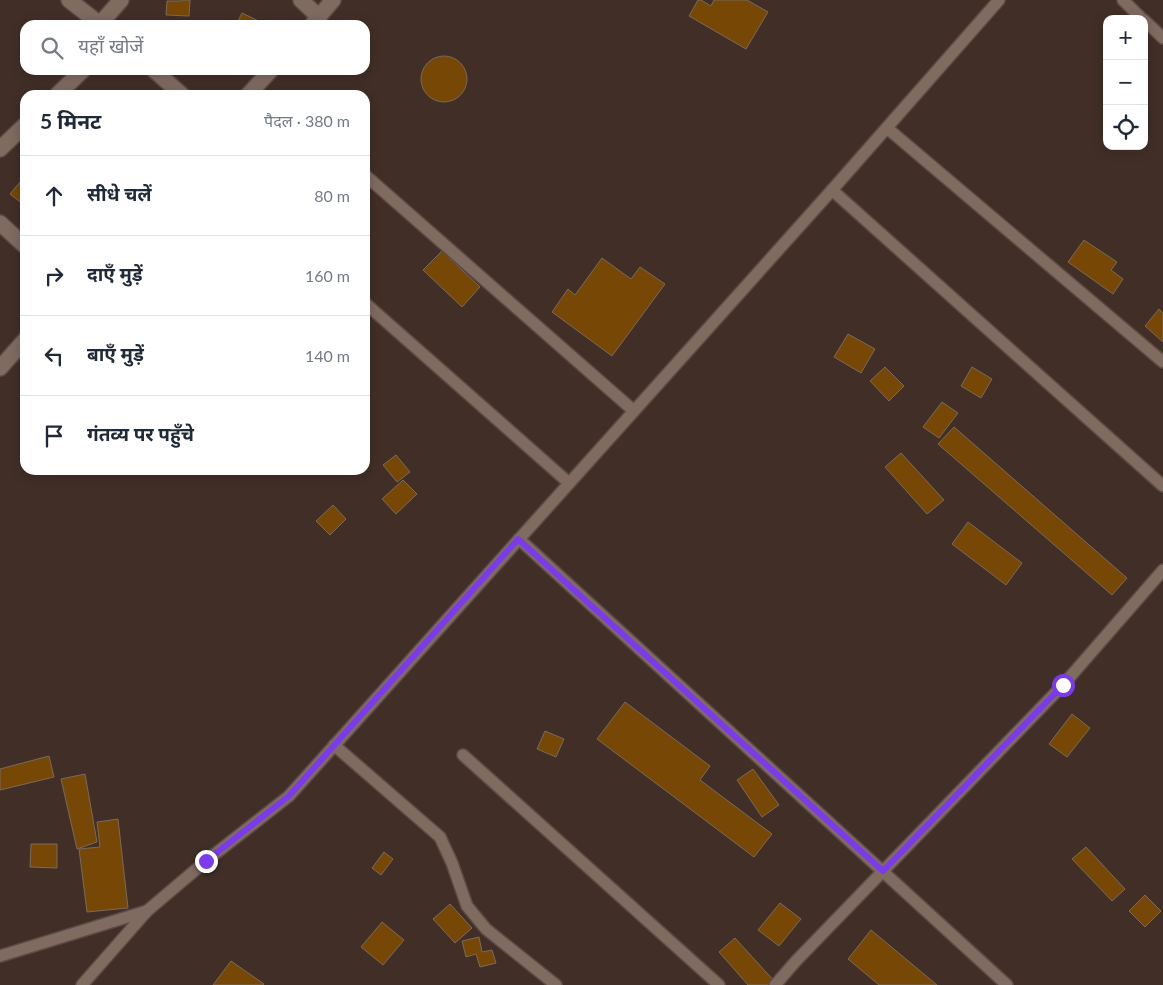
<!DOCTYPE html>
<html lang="hi">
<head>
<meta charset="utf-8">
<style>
	:root { --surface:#fff; --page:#f2f2f3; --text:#1f2937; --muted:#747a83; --line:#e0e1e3 }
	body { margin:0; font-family:Lato,"Noto Sans Devanagari",sans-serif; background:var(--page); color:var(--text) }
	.controls { position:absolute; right:15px; top:15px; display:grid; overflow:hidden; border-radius:10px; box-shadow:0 2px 12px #0003 }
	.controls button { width:45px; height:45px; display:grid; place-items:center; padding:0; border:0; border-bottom:1px solid var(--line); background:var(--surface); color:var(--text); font:25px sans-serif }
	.stop { position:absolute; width:15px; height:15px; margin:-11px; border:4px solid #7c3aed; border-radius:50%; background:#fff }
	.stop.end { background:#7c3aed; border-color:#fff; box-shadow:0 1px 5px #0008 }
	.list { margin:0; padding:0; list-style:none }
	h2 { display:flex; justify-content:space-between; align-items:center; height:65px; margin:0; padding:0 20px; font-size:21px }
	h2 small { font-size:16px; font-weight:400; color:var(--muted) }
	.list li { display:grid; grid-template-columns:32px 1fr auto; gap:15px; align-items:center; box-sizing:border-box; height:80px; padding:0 20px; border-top:1px solid var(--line) }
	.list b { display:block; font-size:19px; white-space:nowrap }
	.list em { font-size:16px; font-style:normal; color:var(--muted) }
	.icon { flex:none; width:28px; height:28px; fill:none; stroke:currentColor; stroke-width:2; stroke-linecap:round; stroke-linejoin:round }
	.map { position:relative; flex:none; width:1163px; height:985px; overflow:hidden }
	.search { position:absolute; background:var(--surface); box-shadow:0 2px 12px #0003; left:20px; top:20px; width:350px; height:55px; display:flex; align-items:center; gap:12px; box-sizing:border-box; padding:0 18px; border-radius:15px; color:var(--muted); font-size:19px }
	.panel { position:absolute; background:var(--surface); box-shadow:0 2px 12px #0003; left:20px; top:90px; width:350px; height:385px; border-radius:15px }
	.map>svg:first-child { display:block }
	.building { fill:#774805; stroke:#7a6a5b }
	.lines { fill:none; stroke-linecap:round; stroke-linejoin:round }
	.lane-casing { stroke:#5a4b44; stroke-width:14 }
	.street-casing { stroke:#5a4b44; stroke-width:18 }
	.lane { stroke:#806b61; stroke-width:11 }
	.street { stroke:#806b61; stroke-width:15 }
	.route { stroke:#7c3aed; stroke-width:6 }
</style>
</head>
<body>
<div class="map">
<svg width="1163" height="985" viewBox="0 0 1163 985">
	<rect width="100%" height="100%" fill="#412f27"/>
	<!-- building -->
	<g class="building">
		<path d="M182 0H190L189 16 166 15 167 1H181Z"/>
		<path d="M698 0H701L711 6 714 0H747L768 12 746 49 689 16Z"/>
		<path d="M242 13 267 25H236Z"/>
		<circle cx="444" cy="79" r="23"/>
		<path d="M25 176V206L10 194Z"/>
		<path d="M1084 240 1117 262 1111 270 1123 279 1113 294 1068 262Z"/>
		<path d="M442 251 480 287 462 307 423 270Z"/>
		<path d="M602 258 631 279 640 267 665 284 612 356 552 312 568 289 575 295Z"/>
		<path d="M1159 309 1163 313V342L1145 326Z"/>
		<path d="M848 334 875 349 861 373 834 357Z"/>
		<path d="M885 367 904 386 889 401 870 381Z"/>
		<path d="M972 367 992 379 981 398 961 386Z"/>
		<path d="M942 402 958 413 939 438 923 427Z"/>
		<path d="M954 427 1127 578 1112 595 938 444Z"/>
		<path d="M901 453 944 500 927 514 885 467Z"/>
		<path d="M396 455 410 472 397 482 383 465Z"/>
		<path d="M403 480 417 494 396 514 382 499Z"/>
		<path d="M333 505 346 519 330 535 316 521Z"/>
		<path d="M968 522 1022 563 1006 585 952 544Z"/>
		<path d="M625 702 710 766 700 780 772 834 754 857 597 739Z"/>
		<path d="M1072 714 1090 728 1067 757 1049 744Z"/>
		<path d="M545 731 564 739 556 757 537 749Z"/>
		<path d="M49 756 54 777 0 790V769Z"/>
		<path d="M753 769 779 805 762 817 737 780Z"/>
		<path d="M85 774 97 842 77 849 61 779Z"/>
		<path d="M118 819 128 908 87 912 79 849 100 847 97 822Z"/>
		<path d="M31 844H57V868L30 867Z"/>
		<path d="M1086 847 1125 889 1112 901 1072 859Z"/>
		<path d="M384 852 393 859 381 875 372 868Z"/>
		<path d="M1145 895 1161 911 1145 927 1129 911Z"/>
		<path d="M780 903 801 919 779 946 758 930Z"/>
		<path d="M450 904 472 928 455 943 433 919Z"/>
		<path d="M382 922 404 940 383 965 361 947Z"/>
		<path d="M871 930 937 985H879L848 959Z"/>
		<path d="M479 937 482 952 492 950 496 963 480 967 476 954 466 957 462 941Z"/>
		<path d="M735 938 776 983 774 985H748L719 952Z"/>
		<path d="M231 961 264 984 263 985H213Z"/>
	</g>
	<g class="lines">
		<!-- lane casing -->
		<g class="lane-casing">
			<g id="lane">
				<path d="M1123 0 1142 19"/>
				<path d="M1144 20 1163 38"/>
				<path d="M887 128 1163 362"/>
				<path d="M365 175 634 411"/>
				<path d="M832 190 1163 486"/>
				<path d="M365 303 569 483"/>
				<path d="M519 539 1007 985"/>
				<path d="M334 745 440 837 452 863 467 906 486 929 556 985"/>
				<path d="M463 755 719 985"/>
				<path d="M0 956 147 911"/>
				<path d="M82 985 147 911 206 861 289 796 832 190 999 0"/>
				<path d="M775 985 796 961 1063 685 1163 570"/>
			</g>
		</g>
		<!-- street casing -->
		<g class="street-casing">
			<g id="street">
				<path d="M69 0 101 25"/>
				<path d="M301 0 319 17"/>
				<path d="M100 24 121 0"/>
				<path d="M312 25 333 0"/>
				<path d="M154 70 182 95"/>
				<path d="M57 95 83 70"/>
				<path d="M248 95 271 70"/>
				<path d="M0 149 25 125"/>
				<path d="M0 223 25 246"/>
				<path d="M0 368 25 340"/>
			</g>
		</g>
		<!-- lane -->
		<use href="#lane" class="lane"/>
		<!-- street -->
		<use href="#street" class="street"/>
	</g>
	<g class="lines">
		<!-- route -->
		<path class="route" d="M206 861 289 796 518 539 883 871 1063 685"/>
	</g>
</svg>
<div class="controls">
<button>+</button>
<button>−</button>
<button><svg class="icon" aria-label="locate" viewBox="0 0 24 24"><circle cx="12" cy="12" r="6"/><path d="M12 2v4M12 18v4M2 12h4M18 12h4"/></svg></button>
</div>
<div class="stop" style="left:1063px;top:685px"></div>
<div class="stop end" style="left:206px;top:861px"></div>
<div class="search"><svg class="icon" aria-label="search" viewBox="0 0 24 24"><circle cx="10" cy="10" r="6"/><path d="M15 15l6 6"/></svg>यहाँ खोजें</div>
<section class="panel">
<h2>5 मिनट<small>पैदल · 380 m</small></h2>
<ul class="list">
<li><svg class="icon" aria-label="ahead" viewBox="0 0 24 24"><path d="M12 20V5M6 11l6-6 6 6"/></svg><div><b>सीधे चलें</b></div><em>80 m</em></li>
<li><svg class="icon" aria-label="right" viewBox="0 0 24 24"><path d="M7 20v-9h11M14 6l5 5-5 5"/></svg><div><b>दाएँ मुड़ें</b></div><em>160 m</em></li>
<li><svg class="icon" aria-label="left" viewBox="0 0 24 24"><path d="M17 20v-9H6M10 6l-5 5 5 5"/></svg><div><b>बाएँ मुड़ें</b></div><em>140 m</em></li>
<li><svg class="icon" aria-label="arrive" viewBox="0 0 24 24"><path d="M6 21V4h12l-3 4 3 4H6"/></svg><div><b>गंतव्य पर पहुँचे</b></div></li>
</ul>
</section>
</div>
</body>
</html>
